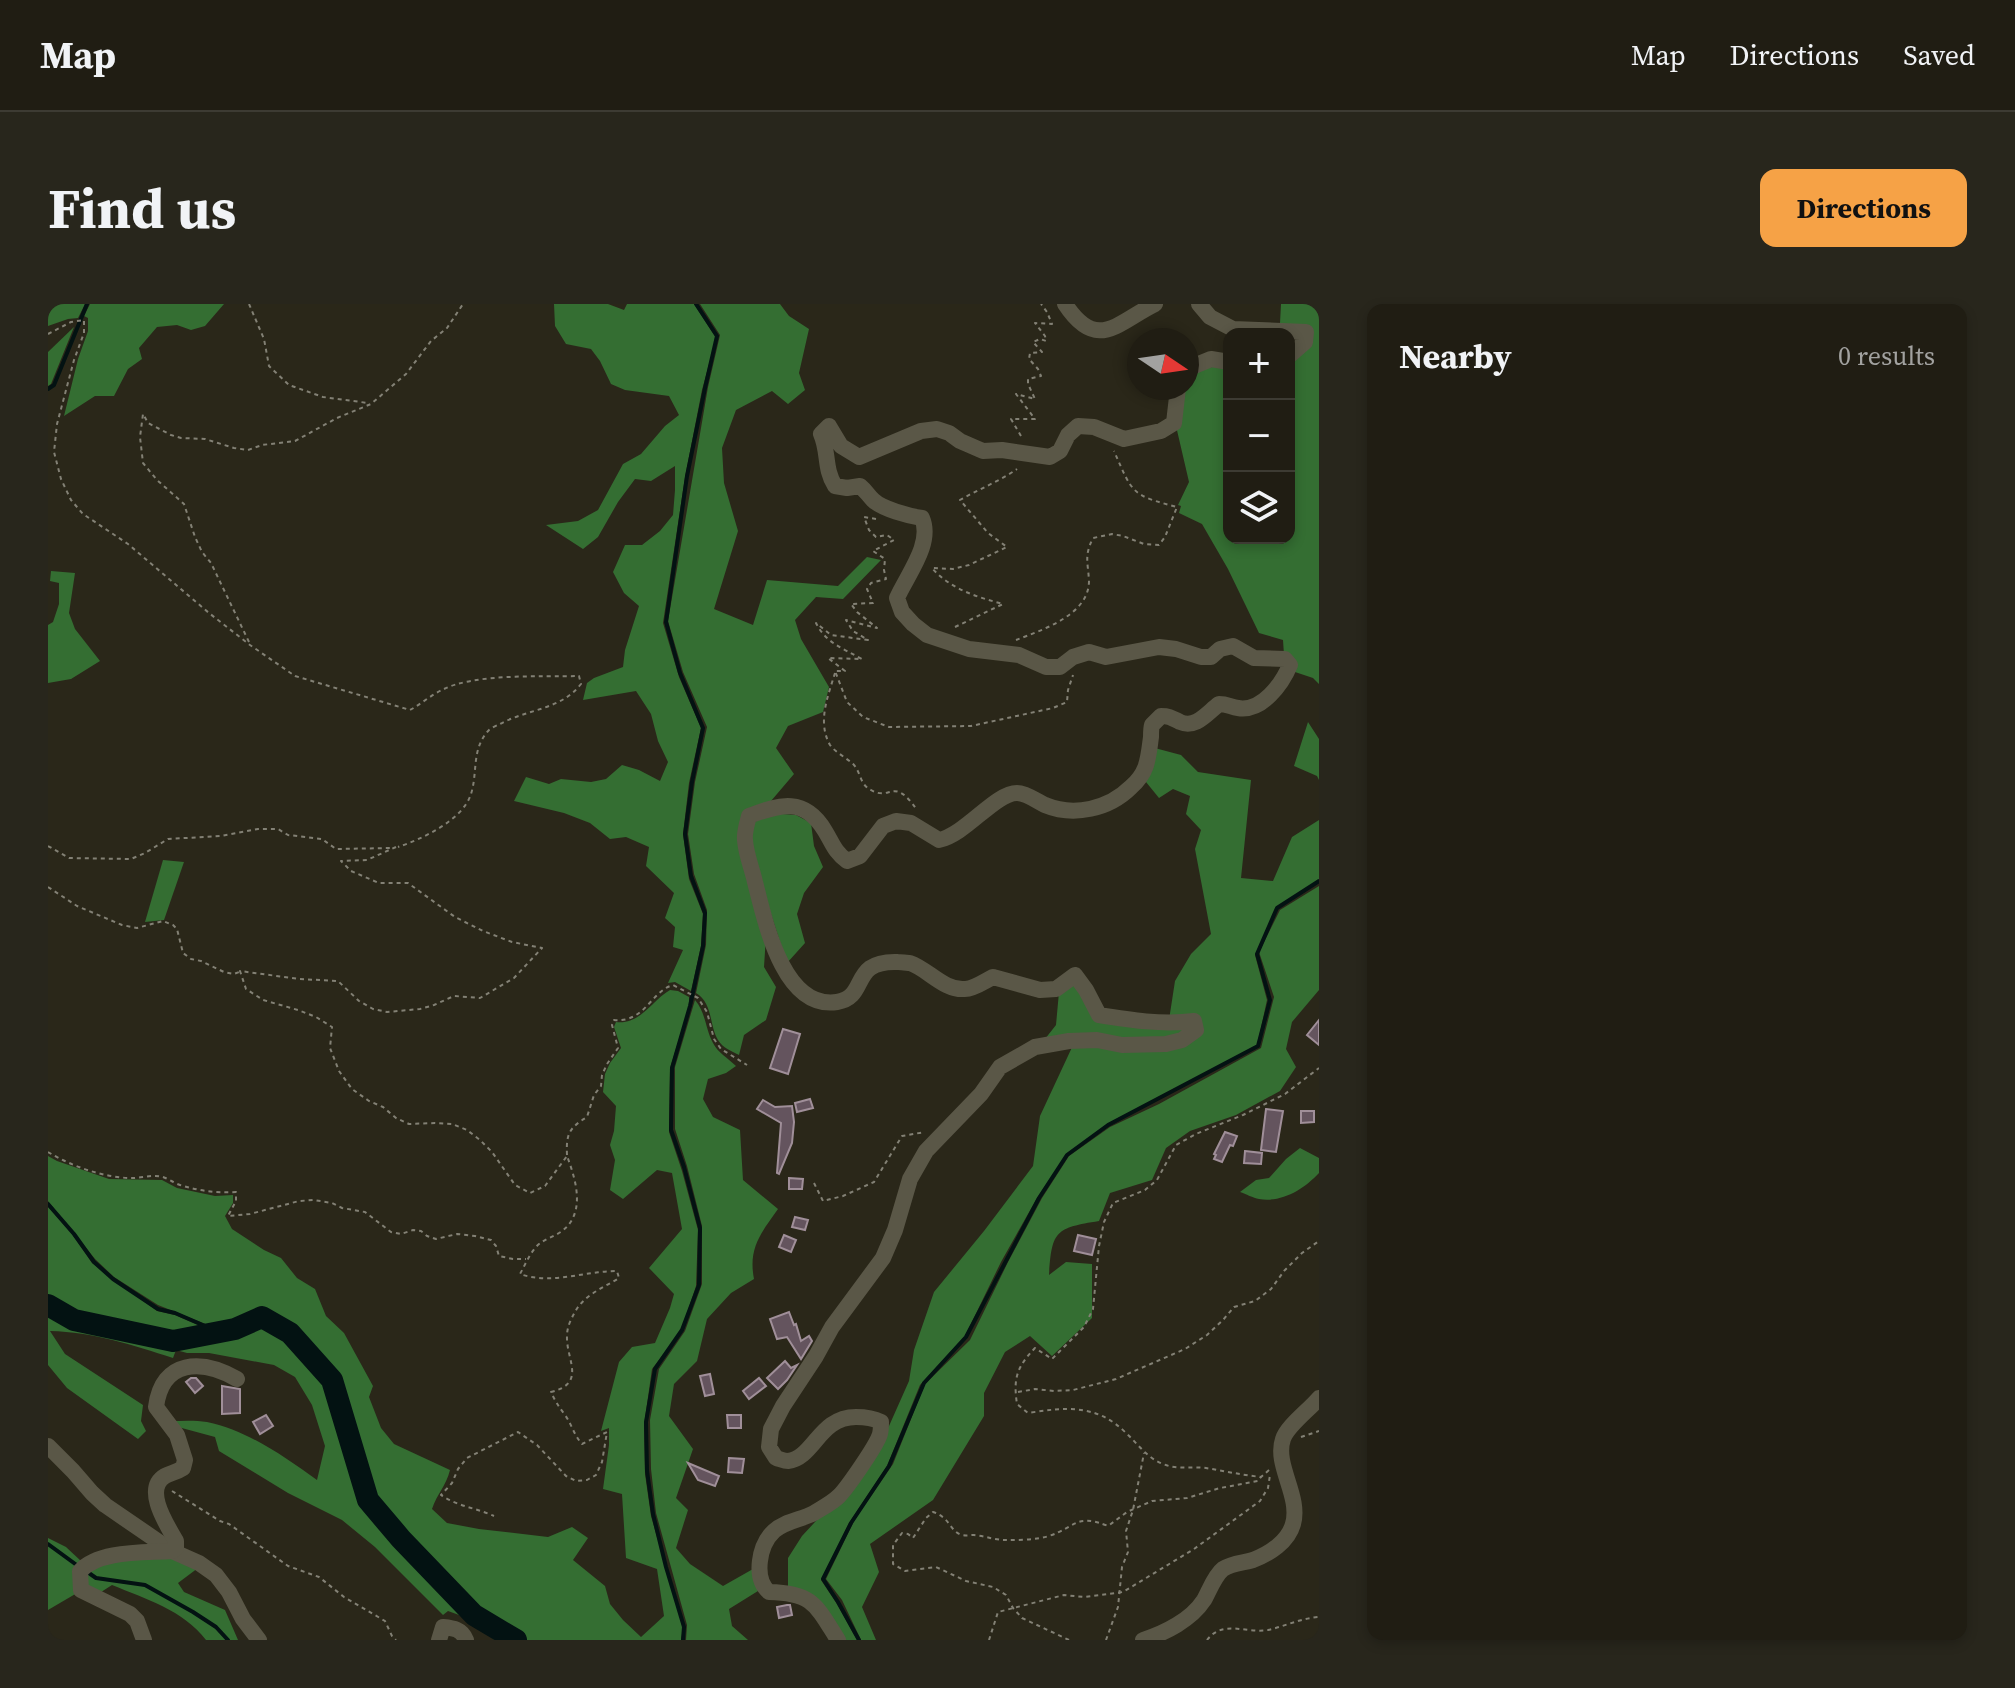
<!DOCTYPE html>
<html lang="en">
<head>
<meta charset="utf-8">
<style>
	:root { --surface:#201d13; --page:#28261c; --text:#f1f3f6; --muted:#a2a2a0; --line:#3d3b33; --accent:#f6a246 }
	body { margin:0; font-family:"Source Serif 4",serif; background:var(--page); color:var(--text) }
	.controls { position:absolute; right:24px; top:24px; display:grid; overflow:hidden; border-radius:16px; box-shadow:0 4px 12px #0003 }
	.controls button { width:72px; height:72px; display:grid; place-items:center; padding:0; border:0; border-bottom:2px solid var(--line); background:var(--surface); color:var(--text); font:40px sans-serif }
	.compass { position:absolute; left:1079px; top:24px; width:72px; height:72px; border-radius:50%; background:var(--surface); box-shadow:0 4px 12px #0003; rotate:103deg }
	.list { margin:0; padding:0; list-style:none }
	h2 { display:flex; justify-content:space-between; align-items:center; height:104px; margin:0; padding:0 32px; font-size:34px }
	h2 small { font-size:26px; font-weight:400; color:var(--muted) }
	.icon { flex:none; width:44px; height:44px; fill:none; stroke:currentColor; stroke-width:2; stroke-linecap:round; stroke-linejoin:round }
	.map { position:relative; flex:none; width:1271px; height:1336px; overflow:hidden; border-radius:16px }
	header { display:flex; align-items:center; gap:48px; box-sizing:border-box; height:112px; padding:0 40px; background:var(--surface); border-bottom:2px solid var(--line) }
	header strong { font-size:38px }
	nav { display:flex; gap:44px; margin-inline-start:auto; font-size:28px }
	.intro { display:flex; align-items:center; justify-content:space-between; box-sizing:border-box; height:192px; padding:0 48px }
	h1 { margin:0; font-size:56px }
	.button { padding:20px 36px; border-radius:16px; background:var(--accent); color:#111; font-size:28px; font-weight:700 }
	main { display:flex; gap:48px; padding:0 48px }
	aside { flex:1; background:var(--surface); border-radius:16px; box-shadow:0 4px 12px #0003 }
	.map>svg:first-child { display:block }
	.forest { fill:#346e32 }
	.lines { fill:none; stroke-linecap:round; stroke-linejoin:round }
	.stream { stroke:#031212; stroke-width:4 }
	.river { stroke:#031212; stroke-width:22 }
	.building { fill:#64545e; stroke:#a08f99; stroke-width:2 }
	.path { stroke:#838175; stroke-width:2; stroke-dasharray:4 4; stroke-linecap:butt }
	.minor { stroke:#5a5747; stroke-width:16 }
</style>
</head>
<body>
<header>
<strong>Map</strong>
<nav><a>Map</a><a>Directions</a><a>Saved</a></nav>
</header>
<div class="intro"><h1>Find us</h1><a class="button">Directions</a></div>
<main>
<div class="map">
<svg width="1271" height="1336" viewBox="0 0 1271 1336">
	<rect width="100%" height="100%" fill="#2a2719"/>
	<!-- forest -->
	<g class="forest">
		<path d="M0 0H37L30 14 20 15 0 22Z"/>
		<path d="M42 0H176L157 22 143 26 129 21 109 23 91 44 94 55 80 65 66 92H47L16 112 30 55 40 27V14L36 12Z"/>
		<path d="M506 0H560L576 6 579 0H646L668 34 654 86 637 173 615 319 631 373 653 424 641 479 635 530 641 575 655 610 653 642 643 687 627 678 620 679 635 646 625 643 627 623 617 614 626 589 598 562 601 543 578 533 562 535 542 519 516 509 466 497 478 473 501 480 513 475 543 478 558 475 574 461 591 466 612 477 620 458 610 437 603 410 588 387 535 396 539 379 546 374 575 363 577 346 591 302 576 289 565 268 577 241H594L612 227 625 211 627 186V162L603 177 587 175 570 198 550 233 535 245 498 221 530 217 550 206 575 160 593 150 617 122 631 111 621 92 577 86 563 80 552 57 543 45 518 40 507 22Z"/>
		<path d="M652 0H732L741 12 761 25 751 69 757 86 740 100 724 87 688 106 674 144 676 179 690 227 666 305 705 321 719 276 790 282 819 253 833 256 795 295 768 293 747 316 753 335 781 383 775 408 740 422 728 444 746 470 723 497 698 511 718 632 716 663 728 683 718 716 696 731 691 751C683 747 675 744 670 736 661 721 665 699 648 689L658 641 659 606 646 570 640 530 647 478 659 423 635 368 620 317 660 83 672 31Z"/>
		<path d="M1233 0H1271V380L1265 374 1244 367 1236 351 1235 336 1211 329 1180 265 1154 220 1131 209 1133 202 1130 201 1141 178 1128 122 1133 84H1139V73L1148 65 1181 61V234H1241V55L1260 38 1232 19Z"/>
		<path d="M26 23 3 80 0 82V48Z"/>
		<path d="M3 267 27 269 21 309 27 325 52 357 23 375 0 379V321L5 318 11 300V279L2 277Z"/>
		<path d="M1260 418 1271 435V476L1269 472 1246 462Z"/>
		<path d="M1103 443 1133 451 1150 468 1203 476 1193 574 1225 577 1244 533 1271 516V576L1228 604 1207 651 1219 696 1209 742 1058 821 1018 851 989 894 953 958 917 1032 872 1081 839 1162 801 1219 773 1276 789 1300 809 1336H795L740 1284V1254L754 1232 779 1205 841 1122 861 1077 866 1046 886 988 936 927 985 862 992 812 1026 739 1075 742 1150 728 1121 716 1127 677 1143 650 1163 630 1147 545 1153 526 1138 510 1142 492 1125 485 1111 494 1098 478Z"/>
		<path d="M721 509 748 511 763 519 766 542 775 563 756 589 749 610 757 639 739 659 704 552V520Z"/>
		<path d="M115 556 136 558 116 616 97 618Z"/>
		<path d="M1271 582V686L1244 718 1238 745 1248 763 1232 787 1188 811 1142 827 1118 844 1104 876 1062 889 1051 917C1007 924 1004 927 1001 971L1018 958 1044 960V1014L1004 1052 982 1032 957 1048 936 1089V1112L885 1196 822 1240 831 1268 814 1303 828 1336H813L794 1296 778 1275 806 1217 845 1160 877 1080 922 1036 960 958 994 894 1021 852 1062 823 1111 800 1213 744 1226 693 1211 648 1232 606Z"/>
		<path d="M1027 675 1049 713 1141 720 1132 735H997L1008 721 1011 688Z"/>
		<path d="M622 686 630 687 641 693V703L622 764 621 828 634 867 650 926 648 982 633 1027 604 1065 596 1121 597 1170 603 1212 635 1324 633 1336H473L427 1308 321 1194 286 1073 242 1025 213 1010 186 1022 170 1025 110 1001 66 973 47 955 0 897V852L9 857 61 875 114 876 129 884 167 892 185 891V899L177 912 184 925 216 946 233 954 249 974 267 985 278 1012 296 1029 325 1082 321 1093 333 1124 346 1140 402 1166C398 1182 389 1190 384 1205L399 1219 431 1225 500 1233 524 1223 540 1234 525 1256 557 1282 562 1300 575 1316 593 1333 616 1312 609 1265 578 1254 574 1190 555 1185 561 1141V1124L553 1127 571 1058 584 1043 607 1039 622 1004 626 990 601 964 634 925 624 869 609 866 575 895 562 886 567 856 562 841 566 827 568 802 555 788 557 770 562 759 573 744 566 723 568 718C593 721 604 696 622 686Z"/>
		<path d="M647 696C658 709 657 724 665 739 670 749 680 754 688 762L678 769 660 775 655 795 665 813 692 826 695 876 730 905C713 929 700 944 706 975L683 989 659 1015 649 1057 626 1080 621 1112 645 1145 628 1194 640 1206 628 1244 642 1260 675 1282 705 1265 710 1287 681 1305 684 1322 700 1336H638L639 1321 608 1209 603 1165 602 1116 611 1065 637 1027 654 980V922L639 862 627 825V763Z"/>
		<path d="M1252 844 1271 854V869C1256 885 1234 899 1211 895 1205 894 1198 890 1192 888L1208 876 1221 874 1238 855Z"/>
		<path d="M0 903 24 930 44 959 65 975 109 1007 127 1011 166 1028 126 1035 25 1015 0 999Z"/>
		<path d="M0 1008 27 1020 128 1041 215 1018C244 1036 272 1059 287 1091L318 1198 416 1305 441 1325 460 1336H447L411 1311 400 1307 395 1311 327 1243 294 1216 240 1189 171 1147 167 1133 130 1123 122 1117C134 1117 147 1116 159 1118 201 1127 235 1152 269 1176L277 1142 264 1101 247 1073 226 1061 161 1049H139L128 1046 125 1054C85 1041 45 1028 2 1027L17 1050 95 1101 93 1117 98 1127 90 1135 19 1084 0 1061Z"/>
		<path d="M0 1234 18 1243 34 1258 29 1289 0 1306Z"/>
		<path d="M121 1253 150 1264 130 1279 136 1288 177 1306 190 1336H158C135 1306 98 1295 64 1281L50 1290 36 1282V1270L53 1258Z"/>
	</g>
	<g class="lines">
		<!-- stream -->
		<g class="stream">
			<path d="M0 85 6 81 39 0"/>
			<path d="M0 900 26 930 46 958 65 975 110 1005 127 1009 171 1028"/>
			<path d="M0 1240 30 1262"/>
			<path d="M38 1267 48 1274 97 1281 145 1308 168 1323 180 1336"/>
			<path d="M635 1336 636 1323 618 1263 605 1210 599 1167 598 1118 607 1065 634 1026 651 981 652 924 636 863 623 826 624 764 642 702 655 642 657 609 643 572 637 530 644 478 655 424 632 369 618 318 639 172 657 84 669 32 648 0"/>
			<path d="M811 1336 790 1298 775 1275 803 1219 841 1162 876 1079 918 1033 991 894 1019 851 1060 821 1210 742 1222 696 1209 650 1229 604 1271 577"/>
		</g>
		<!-- river -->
		<path class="river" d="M0 1001 26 1016 125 1037 187 1025 214 1013 242 1029 284 1076 320 1196 353 1235 426 1311 468 1336"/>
	</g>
	<!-- building -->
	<g class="building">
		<path d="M1271 716V741L1259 731Z"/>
		<path d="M735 725 752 730 740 770 722 764Z"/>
		<path d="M762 795 765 804 749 808 747 799Z"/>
		<path d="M715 796 727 803 744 802 746 818 744 839 731 870 729 869 733 819 709 805Z"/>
		<path d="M1218 805 1235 807 1228 848 1213 846Z"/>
		<path d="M1253 807H1266V818L1253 819Z"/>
		<path d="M1177 828 1189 832 1185 842 1182 841 1174 858 1166 855 1168 851 1166 850Z"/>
		<path d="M1197 847 1214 849 1213 860 1196 859Z"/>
		<path d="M741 874 755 875 754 885H741Z"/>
		<path d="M747 913 760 916 757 926 744 923Z"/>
		<path d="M736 931 748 936 743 948 731 943Z"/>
		<path d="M1030 931 1048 935 1044 951 1026 947Z"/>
		<path d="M741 1008 746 1021 748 1020 753 1037 761 1032 764 1037 753 1055 739 1033 729 1035 722 1015Z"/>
		<path d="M737 1057 743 1064 749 1061 739 1076 730 1085 719 1074Z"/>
		<path d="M662 1070 666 1090 657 1092 652 1072Z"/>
		<path d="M143 1074H148L155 1082 147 1089 138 1078Z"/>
		<path d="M711 1074 718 1082 701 1095 695 1087Z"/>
		<path d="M174 1082 192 1085V1109L174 1110Z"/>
		<path d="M218 1111 225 1122 212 1130 205 1118Z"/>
		<path d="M679 1111H693V1124H680Z"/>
		<path d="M681 1154 696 1155 694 1169 680 1168Z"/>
		<path d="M640 1159 671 1172 667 1182 650 1176Z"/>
		<path d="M739 1301H742L744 1311 731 1314 729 1303Z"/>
	</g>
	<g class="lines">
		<!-- path -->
		<g class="path">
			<path d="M201 0 216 35 221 62 241 81 275 93 320 99"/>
			<path d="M0 30 23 18 36 16V29L26 56 9 120 6 148 13 175 23 196 35 210 80 240 161 309 202 341 247 372 362 406C373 400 383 391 394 386 426 369 493 373 531 372L533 380C513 406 479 405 452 420 449 421 443 424 441 426 423 445 430 468 423 490 415 516 374 535 350 543"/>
			<path d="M973 132 963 115H987L968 90 987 95 980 80V75L993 72 990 65 981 55 982 49 994 48 985 38 992 35 998 37 997 32 987 19 1004 20 999 8 993 0"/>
			<path d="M828 215 816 213 821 226 828 233 839 231 846 236 825 247 837 255 836 266 838 275 823 279 819 285 825 299 803 300 809 308 829 324 798 316 805 327 820 336 783 331 768 319C778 339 794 344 814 355L780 354 797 367H787L799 398 815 413 841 423 923 422 1005 404 1019 398 1020 386 1025 371"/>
			<path d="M907 323 955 300C929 293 902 285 884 264L905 265 921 261 959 243 940 229 912 196C931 185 952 177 969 165"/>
			<path d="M968 336C994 326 1041 311 1041 277 1040 258 1036 252 1045 234L1064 230 1075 232 1096 240 1111 241 1117 233 1129 203C1083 191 1085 190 1066 147"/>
			<path d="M201 338 163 259 154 248 147 233 136 200 109 176 95 159 92 133 95 110 100 119 123 131 133 134 157 135 186 144 200 146 214 141 247 137 289 114 323 100 358 70 383 37 399 24 415 0"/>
			<path d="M787 369C780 392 769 418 782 441 788 449 799 454 806 461 813 469 812 481 823 486 843 498 845 471 869 506"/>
			<path d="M0 542 21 554 83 555 97 549 120 535 173 532 210 525H230L240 531 274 535 288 545 344 544"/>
			<path d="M348 543 319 556 293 557 303 567 331 579H360L407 613 435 627 464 638 494 644 466 674 432 694 406 692 386 701 372 705 339 708 325 705 311 697 290 677 251 675 192 667 198 685 215 696 250 706 268 713 284 723 282 744 291 767 304 785 321 797 335 803 348 814 361 820 387 819 404 820 419 826 432 836 444 848 467 881 482 889 497 882 519 852C528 876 538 909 514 927 506 933 495 935 488 943 481 951 477 961 472 970 504 981 536 967 569 967L571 974C555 984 536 991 527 1008 523 1015 519 1023 519 1032 518 1056 539 1079 503 1088 507 1097 511 1103 517 1111 524 1121 526 1131 534 1140L559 1128 554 1158 548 1171 539 1176 528 1177 518 1172 489 1141 470 1128 419 1154 410 1165 404 1179 393 1191C409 1202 428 1204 446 1212"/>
			<path d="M0 583 29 602 74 621 89 624 115 617 125 621 129 625 135 649 143 655 153 657 176 668 186 670 191 668"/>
			<path d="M0 848C23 862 56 874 84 874 94 874 105 870 115 873 121 875 126 879 132 881 151 887 168 889 188 888V897L180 912 202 910 251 897 266 896 284 899 294 904 317 908 343 928 353 930 365 926 373 927 379 932 388 935 409 930 427 932 443 936 448 942 451 952 465 955H478"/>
			<path d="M519 851C518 830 521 824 539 813L546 791 553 782 554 771 559 760 570 744 564 721 566 716C597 719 603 687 625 681L650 694 659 708 666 735 673 745 699 761"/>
			<path d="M766 879 775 897 795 892 826 878 854 832 877 828"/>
			<path d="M970 1088 987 1085 1006 1087 1025 1086 1068 1075 1137 1045 1159 1031 1175 1016 1186 1003 1207 997 1223 985 1236 967 1254 949 1271 937"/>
			<path d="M1253 1133 1271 1127"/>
			<path d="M1221 1166 1213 1173C1194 1171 1176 1167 1158 1164 1144 1162 1129 1166 1115 1160 1099 1154 1090 1140 1078 1129 1049 1100 1018 1103 980 1109L969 1100C965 1074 969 1063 987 1044L1004 1055 1036 1023 1045 1005 1051 942 1056 918 1065 899 1097 886 1109 876 1128 841 1148 830 1195 811 1237 790 1271 764"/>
			<path d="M124 1187 172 1217 181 1220 240 1262 271 1273 296 1293 337 1317 344 1332 348 1336"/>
			<path d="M941 1336 950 1308 1016 1291 1036 1293 1075 1288 1146 1245 1212 1197 1220 1184 1222 1171"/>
			<path d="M1021 1336 974 1314 965 1304 958 1291 945 1283 918 1277 888 1263 857 1267 845 1260V1241L854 1229 860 1230 865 1234 878 1214 885 1208C903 1214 901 1227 914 1231 918 1232 922 1231 926 1231 937 1232 947 1236 957 1236 971 1236 988 1236 1001 1232 1028 1223 1028 1209 1060 1222L1079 1208 1104 1197 1139 1194 1172 1184 1210 1177 1213 1173"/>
			<path d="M1058 1336 1070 1303 1074 1263 1080 1248 1078 1227 1085 1206 1096 1149"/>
			<path d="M1159 1336C1175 1315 1199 1330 1220 1326 1238 1322 1253 1314 1271 1313"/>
		</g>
		<!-- minor -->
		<g class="minor">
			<path d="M1017 0C1049 49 1070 18 1107 0"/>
			<path d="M1151 0 1162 13 1185 25 1258 28 1257 38 1241 52"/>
			<path d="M1139 67 1141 64 1163 55 1181 58"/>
			<path d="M0 1142 25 1167 44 1189 57 1201 124 1247 151 1259 168 1271 181 1288 195 1315 211 1336"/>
			<path d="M96 1336 89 1317 82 1310 33 1286 32 1267C51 1246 96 1249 124 1247L128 1244V1237C119 1221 95 1185 117 1172 123 1169 129 1168 135 1164L137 1156 129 1131 108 1103C114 1055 154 1055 189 1075"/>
			<path d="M391 1336 395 1323C405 1324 414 1325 418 1336"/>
			<path d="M790 1336C768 1301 765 1289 721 1288 705 1274 711 1241 726 1227 737 1217 753 1216 766 1209 774 1204 784 1199 791 1192 799 1184 829 1141 832 1130 833 1126 833 1122 833 1118 825 1114 817 1113 808 1113 771 1113 766 1154 740 1157 736 1157 732 1155 728 1154L721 1143 723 1125 735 1102 768 1052 784 1023 835 954 847 926 862 875 878 847 933 790 952 763 987 743 1021 737 1049 736 1074 741 1118 740 1134 736 1148 726 1146 717C1114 721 1082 716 1051 711L1038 686 1027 671 1008 685 992 686 945 673C937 677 926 685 917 685 896 687 880 665 862 659 861 659 851 658 850 658 801 656 821 693 789 698 735 706 717 617 707 578 704 564 698 551 697 536 696 529 699 520 701 512 732 500 757 493 777 527 785 540 786 547 799 557L812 552 835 522 848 517 863 519 891 536C917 531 947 489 969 489 978 489 989 497 997 501 1026 513 1061 505 1083 483 1100 468 1100 455 1103 433 1103 429 1103 424 1104 421 1105 420 1112 413 1113 412 1122 412 1124 414 1132 418 1148 425 1159 409 1171 400 1179 400 1183 403 1190 404 1214 408 1234 380 1242 361L1237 355 1206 354 1185 342 1172 345 1163 353H1153L1128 345 1111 343 1058 353 1041 348 1025 353 1012 363H998L971 351 921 345 879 331 865 320 854 308 849 294C859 271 885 240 874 214 861 212 834 205 825 196 820 191 818 187 812 182L799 184 787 182C776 165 781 148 773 130L781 122 793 142 811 153 873 127 889 125 901 129 912 137 935 147 954 146 1002 153 1012 147 1020 131 1030 122 1046 123 1076 135 1113 127 1126 119 1130 84"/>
			<path d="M1095 1336C1117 1329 1143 1316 1156 1296 1161 1287 1167 1271 1175 1265 1184 1259 1195 1259 1205 1256 1221 1250 1240 1238 1245 1220 1253 1192 1226 1161 1235 1135 1239 1122 1261 1106 1271 1094"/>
		</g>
	</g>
</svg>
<div class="controls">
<button>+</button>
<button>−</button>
<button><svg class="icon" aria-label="layers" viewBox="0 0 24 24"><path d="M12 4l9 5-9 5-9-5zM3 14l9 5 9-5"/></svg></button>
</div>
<svg class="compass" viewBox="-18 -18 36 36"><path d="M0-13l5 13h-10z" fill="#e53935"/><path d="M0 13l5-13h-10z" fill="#a2a2a0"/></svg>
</div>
<aside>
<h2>Nearby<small>0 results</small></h2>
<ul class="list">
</ul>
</aside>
</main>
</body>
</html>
